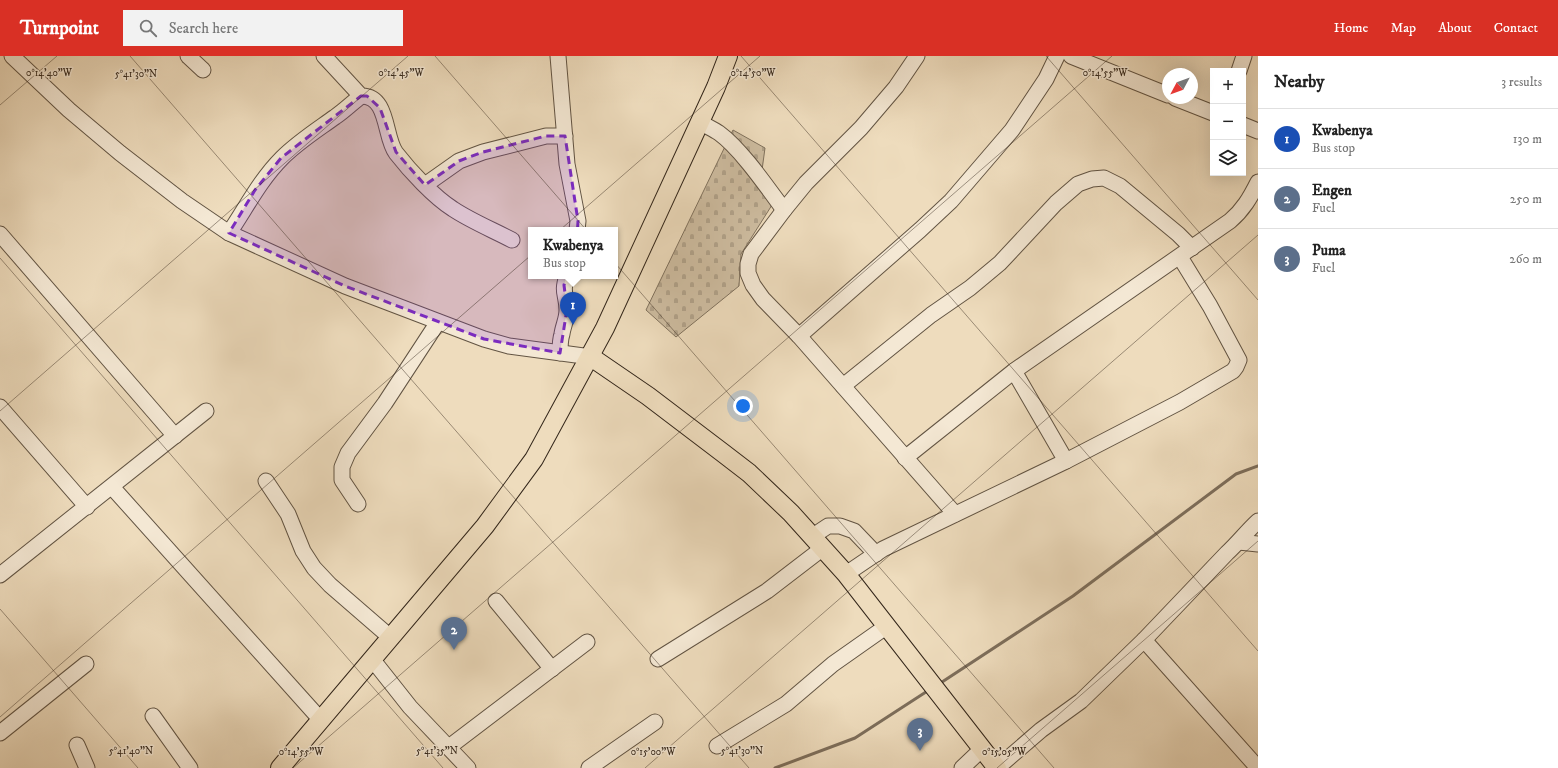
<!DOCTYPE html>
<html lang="en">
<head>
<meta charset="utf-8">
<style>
	:root { --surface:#fff; --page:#f2f2f2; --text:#222; --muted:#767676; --line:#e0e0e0; --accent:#d93025 }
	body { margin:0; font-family:"IM FELL DW Pica",serif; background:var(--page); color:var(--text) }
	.controls { position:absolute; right:12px; top:12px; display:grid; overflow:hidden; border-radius:0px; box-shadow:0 4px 16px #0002 }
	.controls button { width:36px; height:36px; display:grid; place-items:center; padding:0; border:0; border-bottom:1px solid var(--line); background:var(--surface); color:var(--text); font:20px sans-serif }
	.compass { position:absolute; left:1162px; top:12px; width:36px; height:36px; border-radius:50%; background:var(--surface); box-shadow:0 4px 16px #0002; rotate:229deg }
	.you { position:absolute; left:743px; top:350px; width:14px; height:14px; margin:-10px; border:3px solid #fff; border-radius:50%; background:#1a73e8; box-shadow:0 0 0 6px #1a73e833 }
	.badge { display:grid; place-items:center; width:26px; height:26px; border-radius:50%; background:var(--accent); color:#fff; font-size:13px; font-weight:700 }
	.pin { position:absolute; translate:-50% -33px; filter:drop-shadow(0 1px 2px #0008) }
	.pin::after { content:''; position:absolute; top:21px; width:14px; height:12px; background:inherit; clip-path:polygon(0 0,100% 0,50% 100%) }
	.popup { position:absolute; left:528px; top:171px; width:90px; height:52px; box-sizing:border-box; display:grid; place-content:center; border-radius:0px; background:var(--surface); filter:drop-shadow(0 1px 3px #0005); font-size:13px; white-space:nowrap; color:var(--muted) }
	.popup b { font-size:15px; color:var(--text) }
	.popup::after { content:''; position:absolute; left:50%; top:100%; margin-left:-8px; border:8px solid transparent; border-top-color:var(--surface) }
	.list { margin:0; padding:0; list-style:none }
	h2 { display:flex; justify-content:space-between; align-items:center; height:52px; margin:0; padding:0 16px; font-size:17px }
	h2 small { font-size:13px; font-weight:400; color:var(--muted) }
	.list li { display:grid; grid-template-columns:26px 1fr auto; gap:12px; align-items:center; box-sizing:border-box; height:60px; padding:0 16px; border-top:1px solid var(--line) }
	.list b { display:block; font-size:15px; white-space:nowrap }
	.list p { margin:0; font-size:13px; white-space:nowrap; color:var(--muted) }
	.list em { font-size:13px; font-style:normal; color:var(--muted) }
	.icon { flex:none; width:22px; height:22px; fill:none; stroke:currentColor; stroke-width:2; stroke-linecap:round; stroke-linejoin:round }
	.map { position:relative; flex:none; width:1258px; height:712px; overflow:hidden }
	header { display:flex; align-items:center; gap:24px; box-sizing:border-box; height:56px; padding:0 20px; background:var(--accent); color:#fff }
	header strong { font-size:19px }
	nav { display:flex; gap:22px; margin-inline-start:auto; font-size:14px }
	.search { width:280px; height:36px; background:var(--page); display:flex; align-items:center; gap:10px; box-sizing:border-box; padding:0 14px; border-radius:0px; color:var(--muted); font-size:15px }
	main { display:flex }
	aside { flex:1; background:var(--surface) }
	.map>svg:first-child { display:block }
	.cemetery { fill:url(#cemetery-stones); stroke:#80725e }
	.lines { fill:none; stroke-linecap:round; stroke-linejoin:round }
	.stream { stroke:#7d6e5b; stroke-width:3 }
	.minor-casing { stroke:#625443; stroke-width:17 }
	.major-casing { stroke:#33261a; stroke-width:20 }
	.minor { stroke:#f4e8d4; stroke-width:15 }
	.major { stroke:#eedcbd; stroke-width:18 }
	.marked { fill:#7b2cbf; fill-opacity:0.2; stroke:#7b2cbf; stroke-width:3; stroke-dasharray:8 5; stroke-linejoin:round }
	.ticks { fill:none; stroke:#33261a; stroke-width:1; stroke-opacity:0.45 }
	.ticks-label { font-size:10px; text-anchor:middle; fill:#33261a; stroke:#f4e8d4; stroke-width:3; stroke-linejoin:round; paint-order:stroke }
</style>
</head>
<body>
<header>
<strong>Turnpoint</strong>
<div class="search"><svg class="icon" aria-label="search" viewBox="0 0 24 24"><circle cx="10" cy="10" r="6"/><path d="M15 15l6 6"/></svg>Search here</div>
<nav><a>Home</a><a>Map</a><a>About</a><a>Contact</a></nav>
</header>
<main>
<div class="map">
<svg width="1258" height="712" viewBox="0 0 1258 712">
	<defs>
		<pattern id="cemetery-stones" width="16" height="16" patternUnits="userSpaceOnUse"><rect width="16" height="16" fill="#cebda1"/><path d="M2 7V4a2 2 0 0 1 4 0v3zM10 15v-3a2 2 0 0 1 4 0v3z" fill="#b1a28a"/></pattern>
	</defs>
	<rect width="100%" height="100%" fill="#eedcbd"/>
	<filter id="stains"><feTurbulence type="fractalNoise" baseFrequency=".005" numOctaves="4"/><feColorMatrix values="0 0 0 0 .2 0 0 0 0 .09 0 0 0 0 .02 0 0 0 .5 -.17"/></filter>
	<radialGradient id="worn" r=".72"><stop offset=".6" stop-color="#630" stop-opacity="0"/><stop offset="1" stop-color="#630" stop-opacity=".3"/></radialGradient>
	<!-- cemetery -->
	<path class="cemetery" d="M733 74 765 92 760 129 772 149 741 198 739 230 676 281 646 254Z"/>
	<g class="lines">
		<!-- stream -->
		<g class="stream">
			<path d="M939 628 1073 540 1236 418 1258 410"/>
			<path d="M775 712 855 682 929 634"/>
		</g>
		<!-- minor casing -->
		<g class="minor-casing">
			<g id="minor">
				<path d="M12 0 69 54 120 97 182 145 229 177 345 230 484 283 509 290 591 301"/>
				<path d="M188 0 203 14"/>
				<path d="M324 0 361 40C389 39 384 82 396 97 410 115 434 141 453 153 471 165 493 174 512 184"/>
				<path d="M558 0 567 108 578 165 577 174"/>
				<path d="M917 0 896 31 861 72 806 127 784 154 751 198 748 208V217L753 229 763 243 799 280 955 458"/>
				<path d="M1071 0 1168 39"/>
				<path d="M1239 15 1244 0"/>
				<path d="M1175 42 1213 57"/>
				<path d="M700 66C706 70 713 73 719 77 741 93 767 131 784 154"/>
				<path d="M1243 69 1258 75"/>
				<path d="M425 129 459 105 483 96 546 80H565"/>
				<path d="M229 177C246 152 260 124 282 102 298 86 317 74 335 61 344 55 352 47 361 40"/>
				<path d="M0 178 175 380"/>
				<path d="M799 280 920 174 951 145 1012 74 1046 23 1057 0"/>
				<path d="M560 297C560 291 560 284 562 278 563 270 567 263 567 254 567 239 561 237 567 220"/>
				<path d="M1014 315 1066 405"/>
				<path d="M843 330 931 259 970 232 1000 207 1056 147 1078 128 1092 123 1104 122 1120 130 1178 178 1192 192"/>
				<path d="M0 351 87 451"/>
				<path d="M905 402 1014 315 1230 165C1243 154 1250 142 1258 126"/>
				<path d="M266 425 288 458 303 495 314 512 330 529 390 581"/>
				<path d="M112 431 320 663"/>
				<path d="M358 448 342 424V411L348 397 385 347 438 266"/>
				<path d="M813 480 828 470H840L854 475 876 498"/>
				<path d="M1239 486 1258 488"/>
				<path d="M846 518 883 493 1066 405 1180 346 1233 315 1236 311 1239 304 1210 250 1180 201"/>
				<path d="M0 519 206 355"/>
				<path d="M496 545 552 613"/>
				<path d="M1144 584 1258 712"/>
				<path d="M372 603 410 651 468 712"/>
				<path d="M658 603 767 535 823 492"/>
				<path d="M153 660 190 712"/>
				<path d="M0 677 86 608"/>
				<path d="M77 689 87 712"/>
				<path d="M717 690 786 648 833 608 887 570"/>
				<path d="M449 691 587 586"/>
				<path d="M589 712 655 666"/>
				<path d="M962 712 982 693"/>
				<path d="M997 712 1041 674 1081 645 1144 584 1227 497C1238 487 1247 475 1258 465"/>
			</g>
		</g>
		<!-- major casing -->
		<g class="major-casing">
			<g id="major">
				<path d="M591 301 648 340 723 397 749 417 791 457 846 518 997 712"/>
				<path d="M280 712 485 470 534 403 605 272 716 31 728 0"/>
			</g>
		</g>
		<!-- minor -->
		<use href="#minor" class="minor"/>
		<!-- major -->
		<use href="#major" class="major"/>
	</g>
	<!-- marked area -->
	<path class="marked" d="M361 40H367L380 52 396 96 425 129 459 105 483 96 546 80H565L578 165 577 183 564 229 567 253 560 297 484 283 345 230 229 177 255 134 281 102Z"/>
	<!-- ticks -->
	<path class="ticks" d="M130 0 749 712M435 0 1054 712M741 0 1258 595M1046 0 1258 244M0 49 57 0M0 202 443 712M0 355 408 0M0 553 138 712M0 661 760 0M293 712 1112 0M645 712 1258 179M997 712 1258 485"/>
	<g class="ticks-label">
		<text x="49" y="20">0°14'40"W</text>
		<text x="401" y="20">0°14'45"W</text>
		<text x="753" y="20">0°14'50"W</text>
		<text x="1105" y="20">0°14'55"W</text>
		<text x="136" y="21">5°41'30"N</text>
		<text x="131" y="698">5°41'40"N</text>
		<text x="437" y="698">5°41'35"N</text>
		<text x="742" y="698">5°41'30"N</text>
		<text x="301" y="699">0°14'55"W</text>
		<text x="653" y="699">0°15'00"W</text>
		<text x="1004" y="699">0°15'05"W</text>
	</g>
	<rect width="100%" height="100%" filter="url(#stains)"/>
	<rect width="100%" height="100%" fill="url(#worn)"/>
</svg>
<div class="controls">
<button>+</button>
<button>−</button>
<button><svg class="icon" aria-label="layers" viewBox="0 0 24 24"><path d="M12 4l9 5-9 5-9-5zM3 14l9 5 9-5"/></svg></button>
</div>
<svg class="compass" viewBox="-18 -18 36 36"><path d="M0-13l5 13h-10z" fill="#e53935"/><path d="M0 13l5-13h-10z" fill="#767676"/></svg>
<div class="you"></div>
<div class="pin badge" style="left:573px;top:269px;background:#1a4fb4">1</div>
<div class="popup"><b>Kwabenya</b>Bus stop</div>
<div class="pin badge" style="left:454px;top:594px;background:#5c6f8a">2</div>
<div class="pin badge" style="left:920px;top:695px;background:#5c6f8a">3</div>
</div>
<aside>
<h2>Nearby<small>3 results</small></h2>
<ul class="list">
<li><span class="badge" style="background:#1a4fb4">1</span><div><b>Kwabenya</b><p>Bus stop</p></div><em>130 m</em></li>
<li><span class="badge" style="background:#5c6f8a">2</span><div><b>Engen</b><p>Fuel</p></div><em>250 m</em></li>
<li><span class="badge" style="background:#5c6f8a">3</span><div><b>Puma</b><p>Fuel</p></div><em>260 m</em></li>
</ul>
</aside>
</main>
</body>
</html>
